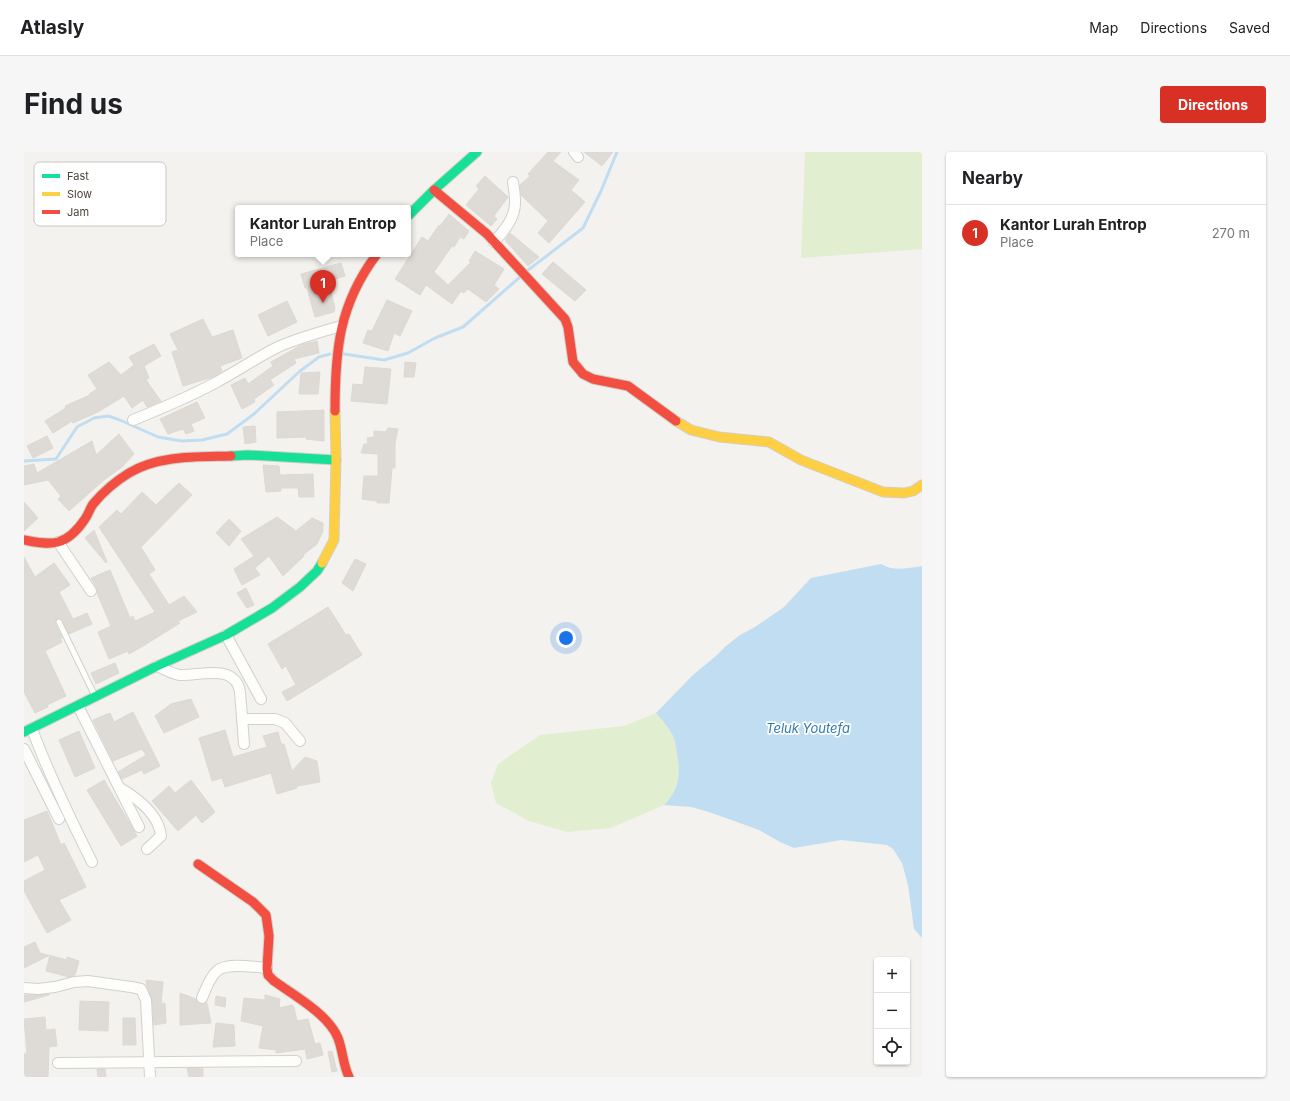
<!DOCTYPE html>
<html lang="en">
<head>
<meta charset="utf-8">
<style>
	:root { --surface:#fff; --page:#f6f6f6; --text:#202124; --muted:#757577; --line:#e0e0e0; --accent:#d93025 }
	body { margin:0; font-family:Inter,sans-serif; background:var(--page); color:var(--text) }
	.controls { position:absolute; right:12px; bottom:12px; display:grid; overflow:hidden; border-radius:4px; box-shadow:0 1px 3px #0004 }
	.controls button { width:36px; height:36px; display:grid; place-items:center; padding:0; border:0; border-bottom:1px solid var(--line); background:var(--surface); color:var(--text); font:20px sans-serif }
	.you { position:absolute; left:542px; top:486px; width:14px; height:14px; margin:-10px; border:3px solid #fff; border-radius:50%; background:#1a73e8; box-shadow:0 0 0 6px #1a73e833 }
	.badge { display:grid; place-items:center; width:26px; height:26px; border-radius:50%; background:var(--accent); color:#fff; font-size:13px; font-weight:700 }
	.pin { position:absolute; translate:-50% -33px; filter:drop-shadow(0 1px 2px #0008) }
	.pin::after { content:''; position:absolute; top:21px; width:14px; height:12px; background:inherit; clip-path:polygon(0 0,100% 0,50% 100%) }
	.popup { position:absolute; left:211px; top:53px; width:176px; height:52px; box-sizing:border-box; display:grid; place-content:center; border-radius:4px; background:var(--surface); filter:drop-shadow(0 1px 3px #0005); font-size:13px; white-space:nowrap; color:var(--muted) }
	.popup b { font-size:15px; color:var(--text) }
	.popup::after { content:''; position:absolute; left:50%; top:100%; margin-left:-8px; border:8px solid transparent; border-top-color:var(--surface) }
	.list { margin:0; padding:0; list-style:none }
	h2 { display:flex; justify-content:space-between; align-items:center; height:52px; margin:0; padding:0 16px; font-size:17px }
	h2 small { font-size:13px; font-weight:400; color:var(--muted) }
	.list li { display:grid; grid-template-columns:26px 1fr auto; gap:12px; align-items:center; box-sizing:border-box; height:56px; padding:0 16px; border-top:1px solid var(--line) }
	.list b { display:block; font-size:15px; white-space:nowrap }
	.list p { margin:0; font-size:13px; white-space:nowrap; color:var(--muted) }
	.list em { font-size:13px; font-style:normal; color:var(--muted) }
	.icon { flex:none; width:22px; height:22px; fill:none; stroke:currentColor; stroke-width:2; stroke-linecap:round; stroke-linejoin:round }
	.map { position:relative; flex:none; width:898px; height:925px; overflow:hidden; border-radius:4px }
	header { display:flex; align-items:center; gap:24px; box-sizing:border-box; height:56px; padding:0 20px; background:var(--surface); border-bottom:1px solid var(--line) }
	header strong { font-size:19px }
	nav { display:flex; gap:22px; margin-inline-start:auto; font-size:14px }
	.intro { display:flex; align-items:center; justify-content:space-between; box-sizing:border-box; height:96px; padding:0 24px }
	h1 { margin:0; font-size:28px }
	.button { padding:10px 18px; border-radius:4px; background:var(--accent); color:#fff; font-size:14px; font-weight:700 }
	main { display:flex; gap:24px; padding:0 24px }
	aside { flex:1; background:var(--surface); border-radius:4px; box-shadow:0 1px 3px #0004 }
	.map>svg:first-child { display:block }
	.green { fill:#e1eecf }
	.water { fill:#c0ddf1 }
	.lines { fill:none; stroke-linecap:round; stroke-linejoin:round }
	.stream { stroke:#c0ddf1; stroke-width:3 }
	.building { fill:#dedbd6; stroke:#dcd9d4 }
	.lane-casing { stroke:#d2d0cb; stroke-width:7 }
	.street-casing { stroke:#d2d0cb; stroke-width:12 }
	.fast-casing { stroke:#d3cfc5; stroke-width:11 }
	.slow-casing { stroke:#d3cfc5; stroke-width:11 }
	.jam-casing { stroke:#d3cfc5; stroke-width:11 }
	.lane { stroke:#fdfdfc; stroke-width:5 }
	.street { stroke:#fdfdfc; stroke-width:10 }
	.fast { stroke:#16e098; stroke-width:9 }
	.slow { stroke:#ffcf43; stroke-width:9 }
	.jam { stroke:#f24e42; stroke-width:9 }
	.labels { text-anchor:middle; dominant-baseline:central; stroke-width:3.5; stroke-linejoin:round; paint-order:stroke }
	.water-label { font-size:13px; font-style:italic; fill:#2e7ab2; stroke:#fff }
	.key { fill:#fff; stroke:#c9c7c4; stroke-width:1 }
	.key-label { font-size:11px; fill:#4b4439 }
</style>
</head>
<body>
<header>
<strong>Atlasly</strong>
<nav><a>Map</a><a>Directions</a><a>Saved</a></nav>
</header>
<div class="intro"><h1>Find us</h1><a class="button">Directions</a></div>
<main>
<div class="map">
<svg width="898" height="925" viewBox="0 0 898 925">
	<rect width="100%" height="100%" fill="#f4f2ee"/>
	<!-- green -->
	<g class="green">
		<path d="M781 0H898V97L777 106Z"/>
		<path d="M632 561C639 569 646 577 650 586 652 591 652 597 653 602 657 622 655 638 640 653L587 676 543 680 505 669 472 651 467 631 474 612 516 583 600 574Z"/>
	</g>
	<!-- water -->
	<path class="water" d="M857 412C870 420 884 416 898 414V786L890 777 884 733 878 711 869 697 863 693 817 688 770 696 756 690 735 678 685 660 667 655 640 653C655 638 657 622 653 602 652 597 652 591 650 586 646 577 639 569 632 561L669 523 693 503 702 494 716 483 731 475 760 455 787 426Z"/>
	<g class="lines">
		<!-- stream -->
		<g class="stream">
			<path d="M503 119 559 76 577 39 593 0"/>
			<path d="M320 202 360 208 384 201 411 186 439 175 496 125"/>
			<path d="M0 309 32 307 53 275 70 266 84 264 96 268 134 285 158 289 178 288 203 282 230 262 276 219 295 205 306 202"/>
		</g>
	</g>
	<!-- building -->
	<g class="building">
		<path d="M524 0H537L529 9 555 28 547 38 561 50 525 91 514 81 524 69 497 43 496 33 506 24 504 22Z"/>
		<path d="M560 0H589L578 14Z"/>
		<path d="M461 24 484 45 470 64 473 67 467 74 442 53 455 37 452 34Z"/>
		<path d="M425 62 445 79 440 87 436 85 430 95 428 94 410 120 424 133 447 110 445 109 451 99 480 117 470 133 475 137 462 150 444 137 440 141 437 139 428 152 402 133 396 143 371 127 398 85 404 89 415 73 416 74Z"/>
		<path d="M486 81 515 105 504 114 481 88Z"/>
		<path d="M529 110 562 138 551 149 518 122Z"/>
		<path d="M317 111 321 124 304 129 311 156 310 160 291 165 283 136H281L277 122Z"/>
		<path d="M363 148 388 159 376 184 370 181 364 199 339 191 344 178 348 179Z"/>
		<path d="M263 149 273 170 244 184 234 163Z"/>
		<path d="M179 167 188 185 209 178 218 206 196 214 198 219 188 225 159 234 148 200 154 198 146 182Z"/>
		<path d="M293 189 295 201 270 207 272 211 246 228 250 233 230 247 231 250 218 257 207 233 221 226 224 232 249 214 247 210 277 193Z"/>
		<path d="M130 192 137 204 120 214 125 226 122 228 137 249 123 255 119 248 108 256 100 244 74 260 49 271 48 269 29 281 21 269 42 256 41 254 66 243 65 242 73 237 64 223 85 210 97 223 110 213 105 205Z"/>
		<path d="M381 210 392 211 390 225H380Z"/>
		<path d="M341 215 367 217 363 252 327 249 329 232 339 233Z"/>
		<path d="M296 220 294 242H275L277 221Z"/>
		<path d="M173 250 181 266 167 272 170 279 162 282 159 277 144 282 136 267Z"/>
		<path d="M300 258V289L282 287V285L253 286V260Z"/>
		<path d="M231 274 232 290 221 292 219 275Z"/>
		<path d="M364 276 374 277 371 291V316H368L365 351H353V349L338 347 340 324H354V302L337 301 340 292H344L343 286 350 285V279L362 280Z"/>
		<path d="M95 282 110 302 98 315 80 328 45 359 34 347 37 344 24 328 0 333V314L10 312 13 321 68 289 72 303Z"/>
		<path d="M23 284 29 296 9 306 3 294Z"/>
		<path d="M239 313 255 314 256 323 289 322 290 345H275L274 336H257V339L242 340Z"/>
		<path d="M155 331 168 343 117 395 131 418 125 422 145 453 160 444 173 460 154 469 156 471 119 494 105 502 104 499 85 507 74 480 87 474 73 441V436L67 426 86 418 106 466 109 464 111 469 131 460 75 375 93 358 97 362 118 340 132 353Z"/>
		<path d="M0 350 14 366 0 379Z"/>
		<path d="M253 365 272 379 288 366 299 371V379L293 392 279 403 280 404 259 424 245 404 231 416 236 423 218 433 210 417 230 404 217 387Z"/>
		<path d="M205 367 217 379 205 394 192 381Z"/>
		<path d="M70 378 83 410 82 411 61 386Z"/>
		<path d="M0 405 11 425 30 411 46 433 35 440 49 467 63 461 68 472 45 482 38 467 35 466 32 468 31 471 38 486H36L38 490 21 499 42 544 23 553 24 555 11 561 0 540Z"/>
		<path d="M331 407 342 412 329 439 318 431Z"/>
		<path d="M222 436 230 453 223 456 213 441Z"/>
		<path d="M304 455 322 483 325 482 338 503 263 549 258 540 272 533 262 514 258 517 244 492Z"/>
		<path d="M91 511 95 521 72 532 67 521Z"/>
		<path d="M167 547 175 565 140 581 131 564 147 552Z"/>
		<path d="M109 560 136 614 120 622 118 618 98 627 94 620 122 603 118 597 89 609 69 568 86 561 90 570Z"/>
		<path d="M201 578 209 605 243 595 239 584 254 580 257 592H260L268 619 281 605 293 609 296 630 273 634V636L253 642 247 621 201 635 198 626 188 629 175 586Z"/>
		<path d="M55 579 71 616 51 625 35 588Z"/>
		<path d="M80 628 113 684 97 694 63 638Z"/>
		<path d="M167 628 191 660 178 671 172 663 154 679 128 649 145 634 151 641Z"/>
		<path d="M23 659 37 693 40 691 62 735 35 748 47 768 23 781 0 739V729L21 718 14 703 0 710V668Z"/>
		<path d="M11 790 16 801 43 808V805L55 809 51 823 45 825 22 819 26 803 0 816V795Z"/>
		<path d="M122 828 139 830 137 852 141 851 142 871 130 873 128 847 123 834Z"/>
		<path d="M156 841 172 847 176 852 183 851 187 871 156 873Z"/>
		<path d="M25 842V843L0 850V843H14Z"/>
		<path d="M241 843 256 847 255 856 268 853 270 855 273 869 284 867 291 892 296 891 299 903 283 907 281 897 252 901V898L235 896 239 874 217 869 220 846 241 848Z"/>
		<path d="M192 844 202 846 201 855 191 853Z"/>
		<path d="M56 849 85 850 84 879 55 878Z"/>
		<path d="M21 865 22 878 31 877 33 894 25 895 24 925H0V902H3L0 867Z"/>
		<path d="M99 866H111L112 893H99Z"/>
		<path d="M192 871 210 873 211 894 189 895Z"/>
		<path d="M308 899 313 919 308 920 304 900Z"/>
		<path d="M163 916H179V925H165Z"/>
		<path d="M73 917H81L82 925H74Z"/>
	</g>
	<g class="lines">
		<!-- lane casing -->
		<g class="lane-casing">
			<path id="lane" d="M35 470 70 542"/>
		</g>
		<!-- street casing -->
		<g class="street-casing">
			<g id="street">
				<path d="M550 0 554 5"/>
				<path d="M470 90C480 79 492 65 491 49 491 43 490 36 489 30"/>
				<path d="M109 268C136 257 163 246 189 232 212 220 233 205 256 194 275 186 296 180 317 174"/>
				<path d="M34 390 67 439"/>
				<path d="M202 483 237 547"/>
				<path d="M133 514C140 517 148 522 156 523 173 524 205 513 214 533 217 539 216 546 217 552 218 565 219 579 220 592"/>
				<path d="M54 554 115 675"/>
				<path d="M218 567H251L261 571 276 589"/>
				<path d="M8 577C25 623 46 666 68 710"/>
				<path d="M0 597 35 667"/>
				<path d="M96 636C113 646 135 662 137 684L123 697"/>
				<path d="M0 836 14 837 31 835 50 830 64 829 107 835 117 837 122 848 126 925"/>
				<path d="M178 846C182 837 185 826 193 819 202 810 230 815 243 816"/>
				<path d="M34 911 272 909"/>
			</g>
		</g>
		<!-- fast casing -->
		<g class="fast-casing">
			<g id="fast">
				<path d="M384 64 410 38 453 0"/>
				<path d="M207 304 224 303 312 308"/>
				<path d="M0 580 133 514 202 483 248 456 276 435 293 419 298 411"/>
			</g>
		</g>
		<!-- slow casing -->
		<g class="slow-casing">
			<g id="slow">
				<path d="M652 269 667 278 695 285 745 290 777 308 859 340 880 341 889 339 898 333"/>
				<path d="M298 411 310 388 312 308 311 259"/>
			</g>
		</g>
		<!-- jam casing -->
		<g class="jam-casing">
			<g id="jam">
				<path d="M410 38 463 82 541 167 544 175 549 210 559 222 569 227 604 234 652 269"/>
				<path d="M311 259C311 198 315 152 353 102"/>
				<path d="M0 388C11 390 23 393 34 390 45 387 55 376 61 367 65 362 66 355 70 351 80 339 92 329 105 321 135 303 173 305 207 304"/>
				<path d="M174 712 229 750 242 763 245 784 243 816 244 823 250 829C270 843 305 863 314 886 319 899 319 913 325 925"/>
			</g>
		</g>
		<!-- lane -->
		<use href="#lane" class="lane"/>
		<!-- street -->
		<use href="#street" class="street"/>
		<!-- fast -->
		<use href="#fast" class="fast"/>
		<!-- slow -->
		<use href="#slow" class="slow"/>
		<!-- jam -->
		<use href="#jam" class="jam"/>
	</g>
	<g class="labels">
		<!-- water labels -->
		<g class="water-label">
			<text x="784" y="576">Teluk Youtefa</text>
		</g>
	</g>
	<!-- legend -->
	<rect x="10" y="10" width="132" height="64" rx="6" class="key"/>
	<rect x="18" y="22" width="18" height="4" fill="#16e098"/>
	<rect x="18" y="40" width="18" height="4" fill="#ffcf43"/>
	<rect x="18" y="58" width="18" height="4" fill="#f24e42"/>
	<g class="key-label">
		<text x="43" y="28">Fast</text>
		<text x="43" y="46">Slow</text>
		<text x="43" y="64">Jam</text>
	</g>
</svg>
<div class="controls">
<button>+</button>
<button>−</button>
<button><svg class="icon" aria-label="locate" viewBox="0 0 24 24"><circle cx="12" cy="12" r="6"/><path d="M12 2v4M12 18v4M2 12h4M18 12h4"/></svg></button>
</div>
<div class="you"></div>
<div class="pin badge" style="left:299px;top:151px">1</div>
<div class="popup"><b>Kantor Lurah Entrop</b>Place</div>
</div>
<aside>
<h2>Nearby<small></small></h2>
<ul class="list">
<li><span class="badge">1</span><div><b>Kantor Lurah Entrop</b><p>Place</p></div><em>270 m</em></li>
</ul>
</aside>
</main>
</body>
</html>
